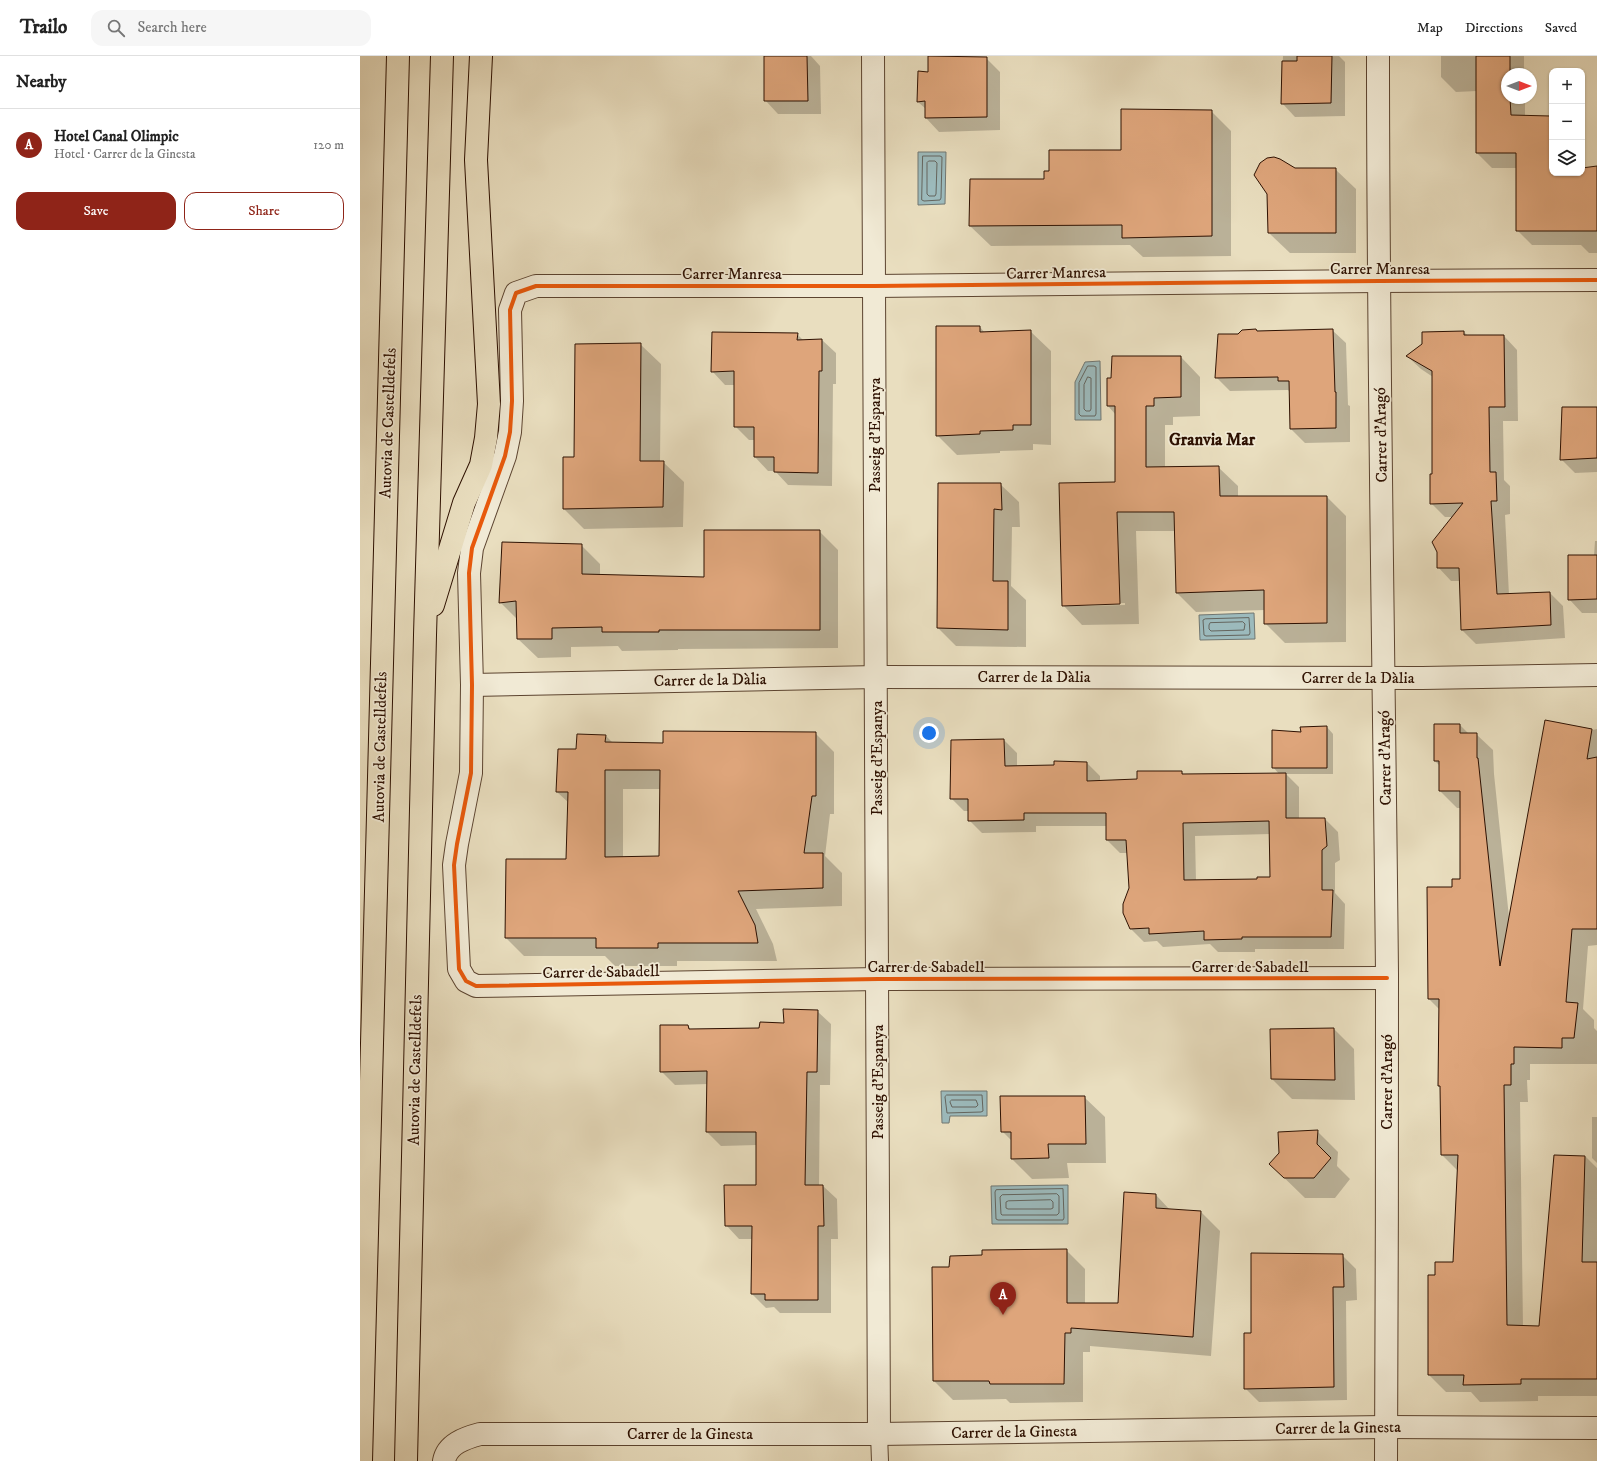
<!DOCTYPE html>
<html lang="en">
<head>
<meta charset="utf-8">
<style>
	:root { --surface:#fff; --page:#f6f6f6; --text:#222; --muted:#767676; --line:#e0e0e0; --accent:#8f2418 }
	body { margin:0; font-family:"IM FELL DW Pica",serif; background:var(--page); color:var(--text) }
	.controls { position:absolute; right:12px; top:12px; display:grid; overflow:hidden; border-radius:8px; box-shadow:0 1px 3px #0004 }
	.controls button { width:36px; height:36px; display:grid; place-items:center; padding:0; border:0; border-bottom:1px solid var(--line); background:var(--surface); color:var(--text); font:20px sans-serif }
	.compass { position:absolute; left:1141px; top:12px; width:36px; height:36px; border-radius:50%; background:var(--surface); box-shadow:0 1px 3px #0004; rotate:90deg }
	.you { position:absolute; left:569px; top:677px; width:14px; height:14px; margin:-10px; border:3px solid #fff; border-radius:50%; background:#1a73e8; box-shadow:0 0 0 6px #1a73e833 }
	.badge { display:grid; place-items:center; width:26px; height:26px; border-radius:50%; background:var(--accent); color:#fff; font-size:13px; font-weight:700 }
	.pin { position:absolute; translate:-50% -33px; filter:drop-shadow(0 1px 2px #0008) }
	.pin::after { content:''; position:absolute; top:21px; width:14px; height:12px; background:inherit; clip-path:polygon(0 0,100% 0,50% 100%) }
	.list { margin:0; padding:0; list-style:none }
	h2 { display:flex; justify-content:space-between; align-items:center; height:52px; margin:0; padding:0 16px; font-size:17px }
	h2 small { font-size:13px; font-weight:400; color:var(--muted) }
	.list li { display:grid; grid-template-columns:26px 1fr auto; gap:12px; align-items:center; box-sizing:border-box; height:72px; padding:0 16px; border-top:1px solid var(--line) }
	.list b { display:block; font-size:15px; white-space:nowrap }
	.list p { margin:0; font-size:13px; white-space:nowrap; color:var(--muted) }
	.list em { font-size:13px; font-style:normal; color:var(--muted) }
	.actions { display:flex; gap:8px; padding:12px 16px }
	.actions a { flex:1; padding:9px 0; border:1px solid var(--accent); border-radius:12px; text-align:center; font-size:14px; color:var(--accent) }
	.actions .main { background:var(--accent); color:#fff }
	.icon { flex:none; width:22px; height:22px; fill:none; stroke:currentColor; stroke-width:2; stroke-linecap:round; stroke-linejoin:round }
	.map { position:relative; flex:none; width:1237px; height:1405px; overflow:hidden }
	header { display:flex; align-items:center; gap:24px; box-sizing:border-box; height:56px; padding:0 20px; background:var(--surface); border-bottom:1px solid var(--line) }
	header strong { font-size:19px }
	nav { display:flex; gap:22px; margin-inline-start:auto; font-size:14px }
	.search { width:280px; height:36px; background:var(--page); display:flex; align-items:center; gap:10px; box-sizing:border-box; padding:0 14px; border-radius:12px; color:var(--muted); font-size:15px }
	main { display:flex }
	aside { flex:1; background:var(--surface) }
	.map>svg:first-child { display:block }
	.water { fill:#9cbabc; stroke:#707671 }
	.shadow { fill:#0003; fill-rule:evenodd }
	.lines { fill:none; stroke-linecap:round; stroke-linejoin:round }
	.shore { stroke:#64655e; stroke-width:1 }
	.building { fill:#dea57b; stroke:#2d1001; fill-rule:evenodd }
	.lane-casing { stroke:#5c4430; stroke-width:18 }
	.street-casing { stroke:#5c4430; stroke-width:24 }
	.highway-casing { stroke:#2d1001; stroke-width:24 }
	.lane { stroke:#f1ead5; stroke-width:16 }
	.street { stroke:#f1ead5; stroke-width:22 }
	.highway { stroke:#e9debf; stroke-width:22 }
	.cycleway-casing { stroke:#f1ead5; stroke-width:6 }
	.cycleway { stroke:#e8590c; stroke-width:4 }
	.labels { text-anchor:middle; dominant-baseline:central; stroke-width:3.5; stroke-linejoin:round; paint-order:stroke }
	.street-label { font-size:16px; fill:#2d1001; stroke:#f1ead5 }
	.neighbourhood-label { font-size:17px; font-weight:bold; fill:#2d1001; stroke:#f1ead5 }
</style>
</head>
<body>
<header>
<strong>Trailo</strong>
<div class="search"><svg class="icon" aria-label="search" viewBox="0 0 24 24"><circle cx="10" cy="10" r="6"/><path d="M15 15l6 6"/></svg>Search here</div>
<nav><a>Map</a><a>Directions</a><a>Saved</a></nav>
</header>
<main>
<aside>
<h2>Nearby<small></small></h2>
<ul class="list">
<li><span class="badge">A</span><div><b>Hotel Canal Olimpic</b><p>Hotel · Carrer de la Ginesta</p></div><em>120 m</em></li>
</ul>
<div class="actions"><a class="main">Save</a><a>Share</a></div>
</aside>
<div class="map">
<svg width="1237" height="1405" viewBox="0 0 1237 1405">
	<rect width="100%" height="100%" fill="#e9debf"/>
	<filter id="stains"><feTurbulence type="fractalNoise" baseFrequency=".005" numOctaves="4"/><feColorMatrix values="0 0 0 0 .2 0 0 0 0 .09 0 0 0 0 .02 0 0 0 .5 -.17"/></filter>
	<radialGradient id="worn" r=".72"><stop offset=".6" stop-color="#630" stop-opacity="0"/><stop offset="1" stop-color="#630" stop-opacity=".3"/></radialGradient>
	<!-- water -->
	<g class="water">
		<path d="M558 96H586L585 148 558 149Z"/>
		<path d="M740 305 741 364H715V326L725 306Z"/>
		<path d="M894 557 895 583 840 584 839 559Z"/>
		<path d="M581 1035H627V1060H590L589 1067H582Z"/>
		<path d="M708 1129V1168H632L631 1130Z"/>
	</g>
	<!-- shadow -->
	<g class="shadow">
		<path d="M405 0H451L460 10 461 58H418L405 44Z"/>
		<path d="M923 0H979L985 6V60L935 61 922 47Z"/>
		<path d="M1081 0H1164V18H1147V42H1165V60L1190 61 1192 63V117H1222V113L1237 111V197H1229L1221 189H1172L1157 174V112H1132L1117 97V35L1096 36 1081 21Z"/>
		<path d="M626 2 640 16V74L579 76 566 62V53L558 46 569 17Z"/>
		<path d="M851 55 871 75V200L783 201 770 189 631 190 610 170 611 124H685L690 116 762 95Z"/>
		<path d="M934 113H975L996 133V197H930L909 177 908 138Z"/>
		<path d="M620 271 625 277 670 275 691 295V389L673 388V394L640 395V397L597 399 577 379Z"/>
		<path d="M972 274 986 287 988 349 990 350V386L945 387 931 373 930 336 928 334 870 335 856 321 879 279 898 276Z"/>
		<path d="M1104 276 1108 280H1144L1157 294 1158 365H1143L1144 424 1150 430V458L1145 459 1149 539 1190 537 1203 550 1205 582 1116 588 1102 574 1100 525H1091L1078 511 1093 461H1085L1071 447 1073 419V321L1061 313 1047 300Z"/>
		<path d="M437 278 444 285 462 284 476 297V328H473L472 430 428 429 415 415H408L395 401V384H389L375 370V329H365L352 315Z"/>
		<path d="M280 288 301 308 300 406H303L324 426 323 471 224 473 204 453 215 402Z"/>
		<path d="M821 301 840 321V360L813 361V369H805V412L858 411 878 430V441H967L986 460V586L925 587 905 567V554L836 556 817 537 815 475H776L779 568 722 569 703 549 756 427V359L748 350V323ZM765 547V549L720 550V548Z"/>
		<path d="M1237 352V416L1215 417 1201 403Z"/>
		<path d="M640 428 659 446 660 471H652L651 530 666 544V591L596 590 578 572Z"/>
		<path d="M459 475 478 494V592L318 593V594L262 595 258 590 211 591V601L178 602 158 583V564L140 546 221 489 240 508V519L345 522Z"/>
		<path d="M1235 485H1237V557H1222L1209 543 1234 500Z"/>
		<path d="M1075 669H1100L1109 678H1116L1133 694 1134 718 1149 861 1232 674 1237 673V889L1228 890 1223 953 1234 964V972L1237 975V1008H1170V1024H1167L1168 1046H1160L1163 1271H1179L1195 1100 1226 1101 1237 1112V1340H1178V1345L1120 1346 1111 1336H1086L1069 1319 1076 1220 1094 1207 1098 1115 1082 1099 1081 1031 1079 1029 1080 954 1069 943 1093 832 1101 824V752H1097L1080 735V710L1075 705Z"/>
		<path d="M967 671 973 678V718H926L939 731V763H965L978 776 980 804 975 807V837L985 848 984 893H895V896H858L850 888 803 891 797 885 784 886 771 873 768 797H760L747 784V770H676V776L622 777 609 764V755H604L591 742 644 684 657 697V711L695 710V706L727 707 740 720V726L778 724 822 716 824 719 919 718 913 711 942 677ZM910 778 911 822 898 824 836 825 835 780Z"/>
		<path d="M455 677 474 696V758H470L465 800 482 817V850L396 853 413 888 417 905H317V910H255L245 900H164L146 882 207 804 209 747 197 736 217 694 246 680 253 687 304 688ZM263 733H301L300 801 263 802Z"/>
		<path d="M457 955 471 968 470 1029H460L459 1130H463L477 1143 478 1183H471V1257H420L414 1251 406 1252 392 1238 393 1183H379L366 1169 397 1130V1089L361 1090 347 1076 348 1028 315 1029 301 1015 328 970 331 974 400 973 425 968Z"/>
		<path d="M974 973 994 993 995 1044 932 1043 912 1023 911 974Z"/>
		<path d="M724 1041 745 1061 746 1107H707L709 1122 672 1123 652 1103V1085L642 1075Z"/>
		<path d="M1232 1061H1237V1107L1232 1102Z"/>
		<path d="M957 1075 978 1096 977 1110 990 1123 975 1142H945L910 1108Z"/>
		<path d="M796 1139 810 1154 841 1156 860 1175 851 1300 730 1290V1296H723V1346L650 1347 646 1343 593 1344 574 1325 589 1212 623 1200 706 1194 725 1213V1248H758Z"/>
		<path d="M982 1199 996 1213 997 1244 986 1245 987 1344 899 1346 885 1332Z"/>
	</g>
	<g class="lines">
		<!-- shore -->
		<g class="shore">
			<path d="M563 100H580L582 101 581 142 580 144 564 145 562 144Z"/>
			<path d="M569 105H575L577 107 576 138 575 140H569L567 138V107Z"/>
			<path d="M728 310H734L736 311V358L735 360H721L719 358V327Z"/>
			<path d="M728 321 731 322V353L730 355H726L724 353V329Z"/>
			<path d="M889 562 890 577 889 579 846 580 844 579 843 564 845 563Z"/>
			<path d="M883 566 885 568 884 574 851 575 849 573V569L850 567Z"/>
			<path d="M587 1039H622L623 1055 621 1056 587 1057 585 1041Z"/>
			<path d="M592 1044H616L618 1049 616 1051H592L590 1046Z"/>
			<path d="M703 1133 704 1162 703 1164H638L636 1163 635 1136 636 1134Z"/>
			<path d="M697 1138 699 1140V1157L697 1159H642L641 1158 640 1141 642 1139Z"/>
			<path d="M691 1144 693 1146V1152L691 1153H648L646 1152V1146L648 1145Z"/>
		</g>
	</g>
	<!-- building -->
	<g class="building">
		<path d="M404 0H447L448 45H404Z"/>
		<path d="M568 0 627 1V61L565 62V45L557 46 558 15 568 16Z"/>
		<path d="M937 0H972L971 47 921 48 922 5H937Z"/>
		<path d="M1116 0H1150V18H1147V42H1150L1151 59 1190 60V115H1192V117H1222V112L1237 110V175H1156V97H1116Z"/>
		<path d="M761 53 852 54V180L762 182V169L609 170 610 123H684V115H689V94H761Z"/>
		<path d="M914 101 920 103 935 112H976V177H908L907 138 894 119 900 107 907 102Z"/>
		<path d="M576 270H620V276L671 274V369H653V374L620 375V378L576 380Z"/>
		<path d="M896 273 897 275 973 273 975 336H976V372L930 373 929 325H918V321L855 322 858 278H878L882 274Z"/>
		<path d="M1104 275V279H1144L1145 351H1129L1130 416H1136L1137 445H1131L1137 538 1190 536 1191 569 1101 574 1099 512H1077V496L1072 486 1103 447 1070 448V418H1072V315L1046 300 1062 288V276Z"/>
		<path d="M352 276 438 277 437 284 462 283V315H459L458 417 414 416V401H394V371H374V315L351 316Z"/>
		<path d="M281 287 280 405H304L303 451 203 453V401H214L215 288Z"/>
		<path d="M752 300H821V341L794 342V350H786V411L859 410 860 440H967V567L904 568V534L816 537 814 456H757L760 548 702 550 699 427 755 426V350H747V322H751Z"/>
		<path d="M1202 351H1237V402L1200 404Z"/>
		<path d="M578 427H641L642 454 634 453 633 525H648V574L577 572Z"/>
		<path d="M344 474H460V574H299V576H242V571L192 572V583H157L156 545 139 547 142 486 222 488V518L344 521Z"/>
		<path d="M1208 499H1237V543L1208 544Z"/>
		<path d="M1185 664 1232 673 1227 703 1237 701V873H1212L1206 946 1218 947 1214 982H1202V992L1154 991V1008H1151V1029H1144L1147 1269 1179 1270 1194 1099 1225 1100 1222 1206H1237V1323H1161V1328L1103 1329 1104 1319H1068V1219H1075V1206H1093L1098 1099H1081L1080 1030H1078L1079 943H1068L1067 831H1092V823H1100V735H1079V705H1074V668H1100V677H1117V702H1118L1140 910Z"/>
		<path d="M967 670V712H912V674L941 676 940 671Z"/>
		<path d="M303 675 456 676V740H452L444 797H463V832L378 835 395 869 398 887H298V892H236V882H145L146 803H206L208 736H196L198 693H216L217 678 246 679 245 686 303 687ZM245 714H300L299 800 245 801Z"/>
		<path d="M644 683 645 710 694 709V705L727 706V725L777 723V715H822V718L926 717V762H965L967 790 962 794V834H973L971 881H882V883L844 884V875L789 878V872L770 873 763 857V848L769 832 766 784H746V757H664V764L608 765V743H590L591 684ZM909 765 910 821H897V823L824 824 823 767Z"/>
		<path d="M423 953 458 954 457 1016H447L445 1129H463L464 1170H458V1244H405V1238H391L392 1170H365L364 1129H396V1076H346L347 1015 300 1016V969H328L329 973 399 972 400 966 424 967Z"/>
		<path d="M974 972 975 1024 911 1023 910 973Z"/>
		<path d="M640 1040H725L726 1088H688L689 1102 651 1103V1076H641Z"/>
		<path d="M958 1074 957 1088 971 1102 954 1122H924L909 1108 919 1097 918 1076Z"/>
		<path d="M764 1136 796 1138V1152L841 1155 833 1281 711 1272V1277H705L704 1328H630L629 1325H573L572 1211H589L590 1200 622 1199V1194L707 1193V1247H758Z"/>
		<path d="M891 1197 983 1198 984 1231H973L974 1331 884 1333V1277H891Z"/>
	</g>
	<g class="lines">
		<!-- lane casing -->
		<g class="lane-casing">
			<path id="lane" d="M519 1378 520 1405"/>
		</g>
		<!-- street casing -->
		<g class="street-casing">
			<g id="street">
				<path d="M513 0 519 1378"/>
				<path d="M1018 0C1018 306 1024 612 1027 918 1028 1080 1026 1243 1026 1405"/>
				<path d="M112 629 517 621 1062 622 1237 619"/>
				<path d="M1027 922 518 923 116 930 106 925 99 913 94 809 97 788 111 717 112 629 109 517 112 492 145 400 150 376 152 345 150 254 156 237 176 230H515L1019 225 1237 224"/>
				<path d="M84 1405C87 1388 105 1382 120 1378H519L1026 1371 1237 1372"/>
			</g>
		</g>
		<!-- highway casing -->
		<g class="highway-casing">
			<g id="highway">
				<path d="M73 549 104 447 121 409 126 382 129 348 116 104 121 0"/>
				<path d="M1 1405 38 0"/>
				<path d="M46 1405 65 579 82 0"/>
			</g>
		</g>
		<!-- lane -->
		<use href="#lane" class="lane"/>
		<!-- street -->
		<use href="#street" class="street"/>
		<!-- highway -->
		<use href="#highway" class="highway"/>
		<!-- cycleway casing -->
		<g class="cycleway-casing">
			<path id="cycleway" d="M1027 922 518 923 116 930 106 925 99 913 94 809 97 788 111 717 112 629 109 517 112 492 145 400 150 376 152 345 150 254 156 237 176 230H515L1019 225 1237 224"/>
		</g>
		<!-- cycleway -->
		<use href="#cycleway" class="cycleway"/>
	</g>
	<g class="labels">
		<!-- street labels -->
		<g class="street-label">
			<text x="1020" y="213">Carrer Manresa</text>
			<text transform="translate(696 217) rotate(-1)">Carrer Manresa</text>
			<text x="372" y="218">Carrer Manresa</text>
			<text transform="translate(28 367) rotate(-88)">Autovia de Castelldefels</text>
			<text transform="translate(515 379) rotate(-90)">Passeig d'Espanya</text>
			<text transform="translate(1021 379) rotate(-91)">Carrer d'Aragó</text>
			<text x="674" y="621">Carrer de la Dàlia</text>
			<text x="998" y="622">Carrer de la Dàlia</text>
			<text transform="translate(350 624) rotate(-1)">Carrer de la Dàlia</text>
			<text transform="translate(20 691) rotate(-89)">Autovia de Castelldefels</text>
			<text transform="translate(517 702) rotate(-90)">Passeig d'Espanya</text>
			<text transform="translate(1025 702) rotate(-91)">Carrer d'Aragó</text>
			<text x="566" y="911">Carrer de Sabadell</text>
			<text x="890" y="911">Carrer de Sabadell</text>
			<text transform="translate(241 916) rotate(-1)">Carrer de Sabadell</text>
			<text transform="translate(55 1014) rotate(-89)">Autovia de Castelldefels</text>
			<text transform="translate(518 1026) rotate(-90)">Passeig d'Espanya</text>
			<text transform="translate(1027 1026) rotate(-90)">Carrer d'Aragó</text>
			<text transform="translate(978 1372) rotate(-1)">Carrer de la Ginesta</text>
			<text transform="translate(654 1376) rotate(-1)">Carrer de la Ginesta</text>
			<text x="330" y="1378">Carrer de la Ginesta</text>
		</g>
		<!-- neighbourhood labels -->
		<g class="neighbourhood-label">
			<text x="852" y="384">Granvia Mar</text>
		</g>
	</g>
	<rect width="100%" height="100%" filter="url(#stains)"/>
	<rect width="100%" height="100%" fill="url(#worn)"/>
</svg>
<div class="controls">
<button>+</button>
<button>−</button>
<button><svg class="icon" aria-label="layers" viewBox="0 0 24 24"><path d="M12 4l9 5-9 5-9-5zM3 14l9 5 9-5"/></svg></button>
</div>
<svg class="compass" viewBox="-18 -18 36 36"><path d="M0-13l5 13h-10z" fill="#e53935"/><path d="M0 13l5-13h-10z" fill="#767676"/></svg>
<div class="you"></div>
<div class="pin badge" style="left:643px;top:1259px">A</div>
</div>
</main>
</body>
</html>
